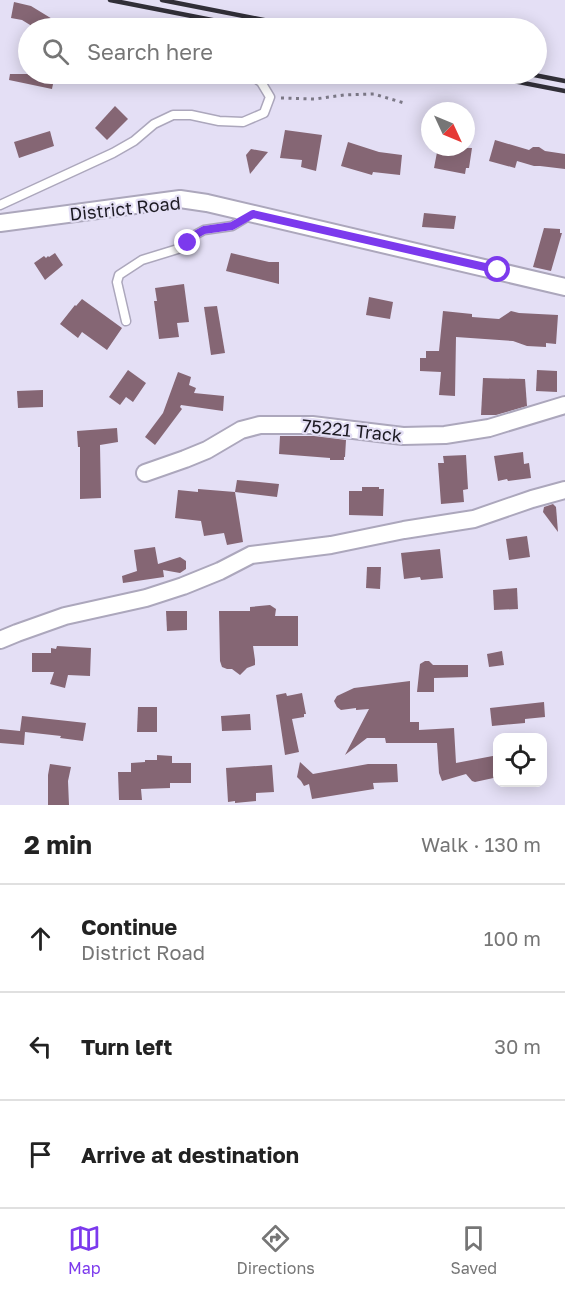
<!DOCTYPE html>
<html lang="en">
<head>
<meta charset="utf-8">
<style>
	:root { --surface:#fff; --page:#f2f2f2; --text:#222; --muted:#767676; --line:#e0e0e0; --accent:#7c3aed }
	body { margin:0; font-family:"Golos Text",sans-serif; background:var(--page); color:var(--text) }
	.controls { position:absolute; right:18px; bottom:18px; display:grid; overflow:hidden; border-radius:12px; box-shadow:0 3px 15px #0003 }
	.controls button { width:54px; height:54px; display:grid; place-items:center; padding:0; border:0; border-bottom:2px solid var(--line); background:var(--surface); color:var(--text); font:30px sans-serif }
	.compass { position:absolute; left:421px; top:102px; width:54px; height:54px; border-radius:50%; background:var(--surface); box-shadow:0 3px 15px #0003; rotate:134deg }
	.stop { position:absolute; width:18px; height:18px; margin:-14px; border:4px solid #7c3aed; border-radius:50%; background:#fff }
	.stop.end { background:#7c3aed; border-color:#fff; box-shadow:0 2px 6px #0008 }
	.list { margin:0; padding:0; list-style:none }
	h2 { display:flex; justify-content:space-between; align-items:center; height:78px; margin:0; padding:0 24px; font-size:26px }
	h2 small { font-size:20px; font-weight:400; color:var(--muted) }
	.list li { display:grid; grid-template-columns:39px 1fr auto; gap:18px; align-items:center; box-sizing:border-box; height:108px; padding:0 24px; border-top:2px solid var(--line) }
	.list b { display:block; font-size:22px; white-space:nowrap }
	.list p { margin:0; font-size:20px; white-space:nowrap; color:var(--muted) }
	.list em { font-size:20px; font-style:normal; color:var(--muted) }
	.icon { flex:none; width:33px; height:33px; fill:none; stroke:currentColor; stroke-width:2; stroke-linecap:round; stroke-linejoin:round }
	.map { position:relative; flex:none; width:565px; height:805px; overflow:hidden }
	.search { position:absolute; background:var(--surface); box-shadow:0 3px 15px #0003; left:18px; right:18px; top:18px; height:66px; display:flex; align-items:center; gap:15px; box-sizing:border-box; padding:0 21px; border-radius:33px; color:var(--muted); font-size:22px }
	.sheet { height:402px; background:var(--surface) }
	nav { display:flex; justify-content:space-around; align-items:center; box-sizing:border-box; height:84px; border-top:2px solid var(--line); background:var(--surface); font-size:16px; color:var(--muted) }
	nav a { display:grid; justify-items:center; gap:3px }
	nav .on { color:var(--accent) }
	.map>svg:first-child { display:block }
	.building { fill:#856674 }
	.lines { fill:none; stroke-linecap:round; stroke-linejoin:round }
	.service-casing { stroke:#aca7bc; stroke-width:11 }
	.minor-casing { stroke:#aca7bc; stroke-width:20 }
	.path { stroke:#7d7a88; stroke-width:3; stroke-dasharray:3 4.5; stroke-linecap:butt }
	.service { stroke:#fff; stroke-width:8 }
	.minor { stroke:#fff; stroke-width:16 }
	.rail { stroke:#312f38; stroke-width:4.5 }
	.route { stroke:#7c3aed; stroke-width:8 }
	.labels { text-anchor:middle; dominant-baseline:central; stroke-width:4.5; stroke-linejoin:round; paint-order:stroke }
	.street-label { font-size:18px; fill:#1d1b23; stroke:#e4dff5 }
</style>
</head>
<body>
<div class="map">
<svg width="565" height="805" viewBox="0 0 565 805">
	<rect width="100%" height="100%" fill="#e4dff5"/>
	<!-- building -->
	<g class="building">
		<path d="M14 2 31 6 67 28H35L22 20 11 18Z"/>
		<path d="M10 74H55L52 89 9 80Z"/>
		<path d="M115 106 128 119 107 140 95 128Z"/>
		<path d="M285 130 322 135 316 171 301 167 302 160 280 158Z"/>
		<path d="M50 131 54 146 19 158 14 142Z"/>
		<path d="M495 140 529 150 533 147H539L545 151 565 154V169L540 166H534L517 161 515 168 489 161Z"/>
		<path d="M348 142 379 152 402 155 400 175 373 172 372 175 341 166Z"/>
		<path d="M438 147 472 148 469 168H466L465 174 434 168Z"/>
		<path d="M251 149 268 152 250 174 246 155Z"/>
		<path d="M424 213 456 216 454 229 422 227Z"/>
		<path d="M544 228 560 229V233H562L551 271 533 267Z"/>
		<path d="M55 253 63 265 45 280 34 263 44 256 46 258 48 256 49 257Z"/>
		<path d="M231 253 269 262H279V284L226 271Z"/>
		<path d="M184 284 189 322 177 323 179 337 159 339 154 301H157L155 288Z"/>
		<path d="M369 297 393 302 390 319 366 315Z"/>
		<path d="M82 299 122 328 107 350 82 332 78 338 60 324 75 305 76 306Z"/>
		<path d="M217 306 225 353 211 355 204 307Z"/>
		<path d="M443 311 472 314V317L499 319 511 311 519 313 558 315 556 344 546 343V347L527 346 513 341 456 337 455 396 439 395 441 372 420 371V358H426V351H439Z"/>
		<path d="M128 370 146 383 133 402 126 397 120 405 109 397Z"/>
		<path d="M537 370 557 371V392L536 391Z"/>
		<path d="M178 372 191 377 189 385 196 388 194 393 224 396 223 411 181 405 180 407 182 409 155 445 145 437 163 413Z"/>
		<path d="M483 378 525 379 527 406 496 415H481Z"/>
		<path d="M43 390V407L18 408 17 391Z"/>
		<path d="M117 428 118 442 100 445 101 498 80 499V447H78L77 431Z"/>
		<path d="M280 436H314L346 440 345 457H344V460H330V458L279 454Z"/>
		<path d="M523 452 524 464 529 463 531 478 508 481 507 479 498 481 494 456Z"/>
		<path d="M466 455 468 489 463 490 464 502 441 504 438 463H444L443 456Z"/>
		<path d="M237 480 279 484 277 497 235 492Z"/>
		<path d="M362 487H379V489H384L383 516 349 515V491H362Z"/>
		<path d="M198 489 235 492 243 542 227 545 224 533 204 536 201 521 175 518 178 490 198 492Z"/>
		<path d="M553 504 556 507 558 532 543 512 544 507Z"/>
		<path d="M527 536 530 557 509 560 506 539Z"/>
		<path d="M155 547 158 564 180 557 186 561V569L180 573 163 570 164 577 123 583 122 576 137 571 134 550Z"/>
		<path d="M440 549 443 578 421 580 420 577 404 579 401 553Z"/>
		<path d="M367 567H381L380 589 366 588Z"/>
		<path d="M517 588 518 609 494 610 493 590Z"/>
		<path d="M270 605 276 609 275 616H298V646H253L255 660V665L247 668 240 675 232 669H227L222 667 220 661 219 611H250V607Z"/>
		<path d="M166 611H187V630L167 631Z"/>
		<path d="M57 646 91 648 90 676 68 675 65 688 50 684 54 672H32V653H51V648L56 649Z"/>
		<path d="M502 651 504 665 489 667 487 654Z"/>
		<path d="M425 661H429L433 665H468V677L434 678V692H417L420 664Z"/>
		<path d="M410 681V722H419V730L454 728 456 763 498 755V777L475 782 472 781 466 774 442 781 439 773 437 743H386L385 738H367L345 755 369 709 356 710V708L341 710 337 707 334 701 337 696 354 688Z"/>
		<path d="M286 693 287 696 302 693 306 714H304V717L292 719 299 752 285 755 276 695Z"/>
		<path d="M544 702 545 717 525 719V723L492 726 490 708Z"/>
		<path d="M138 707H157V732H137Z"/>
		<path d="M250 714 251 730 222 731 221 716Z"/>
		<path d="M22 716 86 723 83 741 60 738 61 736 25 732 24 745 0 743V729L20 731Z"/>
		<path d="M157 755 172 756V763H191V783H170V788L141 789 142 800H119L118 772H131V763L145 762V760H157Z"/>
		<path d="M300 762 313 774 368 764H397L398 782 373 783 374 789 312 799 309 784 304 786 301 781 297 777Z"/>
		<path d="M50 764 71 767 68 781 69 805H48V775Z"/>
		<path d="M272 765 274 792 256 793V801L235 803V801L228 802 226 768Z"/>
	</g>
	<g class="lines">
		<!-- service casing -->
		<g class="service-casing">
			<g id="service">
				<path d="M0 205 113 153 134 141 154 124 173 115H191L219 121 243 122 264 113 270 97 261 82 249 74"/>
				<path d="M126 321 117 282 119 275 142 260 181 248 195 235 204 230 232 226 252 214"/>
			</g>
		</g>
		<!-- minor casing -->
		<g class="minor-casing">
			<g id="minor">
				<path d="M0 223 180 199 207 203 565 287"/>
				<path d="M145 473 185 459 207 450 241 430 260 425H312L403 436 445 435 489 428 565 405"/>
				<path d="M0 640 17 633 65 616 146 598 183 586 220 571 251 555 331 545 404 530 474 519 532 499 565 490"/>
			</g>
		</g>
		<!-- path -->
		<path class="path" d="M281 98 315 99 344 95 374 94 404 103"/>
		<!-- service -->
		<use href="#service" class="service"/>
		<!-- minor -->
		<use href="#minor" class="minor"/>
		<!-- rail -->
		<g class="rail">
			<path d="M110 0 253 28"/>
			<path d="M162 0 304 28"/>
			<path d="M477 74 565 91"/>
			<path d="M529 74 565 81"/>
		</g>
	</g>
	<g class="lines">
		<!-- route -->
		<path class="route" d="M188 243 195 235 204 230 232 226 253 214 498 270"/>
	</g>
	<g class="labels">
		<!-- street labels -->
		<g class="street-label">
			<text transform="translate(125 208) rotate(-6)">District Road</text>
			<text transform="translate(352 430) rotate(6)">75221 Track</text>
		</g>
	</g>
</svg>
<div class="controls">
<button><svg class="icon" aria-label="locate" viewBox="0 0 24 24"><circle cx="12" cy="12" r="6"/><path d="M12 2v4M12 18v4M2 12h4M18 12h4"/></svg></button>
</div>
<svg class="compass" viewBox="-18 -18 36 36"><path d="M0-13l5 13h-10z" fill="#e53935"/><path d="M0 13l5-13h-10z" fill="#767676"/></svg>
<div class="stop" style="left:498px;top:270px"></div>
<div class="stop end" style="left:188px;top:243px"></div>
<div class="search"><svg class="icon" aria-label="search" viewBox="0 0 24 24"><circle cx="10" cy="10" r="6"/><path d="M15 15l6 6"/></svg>Search here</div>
</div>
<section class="sheet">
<h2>2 min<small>Walk · 130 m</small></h2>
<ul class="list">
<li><svg class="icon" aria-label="ahead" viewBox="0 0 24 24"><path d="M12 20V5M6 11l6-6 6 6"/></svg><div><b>Continue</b><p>District Road</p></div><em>100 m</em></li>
<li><svg class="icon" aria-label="left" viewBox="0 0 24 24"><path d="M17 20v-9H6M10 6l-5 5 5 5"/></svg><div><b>Turn left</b></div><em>30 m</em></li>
<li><svg class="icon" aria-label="arrive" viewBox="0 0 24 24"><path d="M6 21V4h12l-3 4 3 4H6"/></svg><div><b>Arrive at destination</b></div></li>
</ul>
</section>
<nav>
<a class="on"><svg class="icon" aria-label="map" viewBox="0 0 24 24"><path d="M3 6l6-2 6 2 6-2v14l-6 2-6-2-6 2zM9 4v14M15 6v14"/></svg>Map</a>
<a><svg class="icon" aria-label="directions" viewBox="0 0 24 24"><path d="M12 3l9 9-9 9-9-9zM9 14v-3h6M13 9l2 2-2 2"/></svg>Directions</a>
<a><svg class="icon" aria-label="saved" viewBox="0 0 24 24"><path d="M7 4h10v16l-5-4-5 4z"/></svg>Saved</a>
</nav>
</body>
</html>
